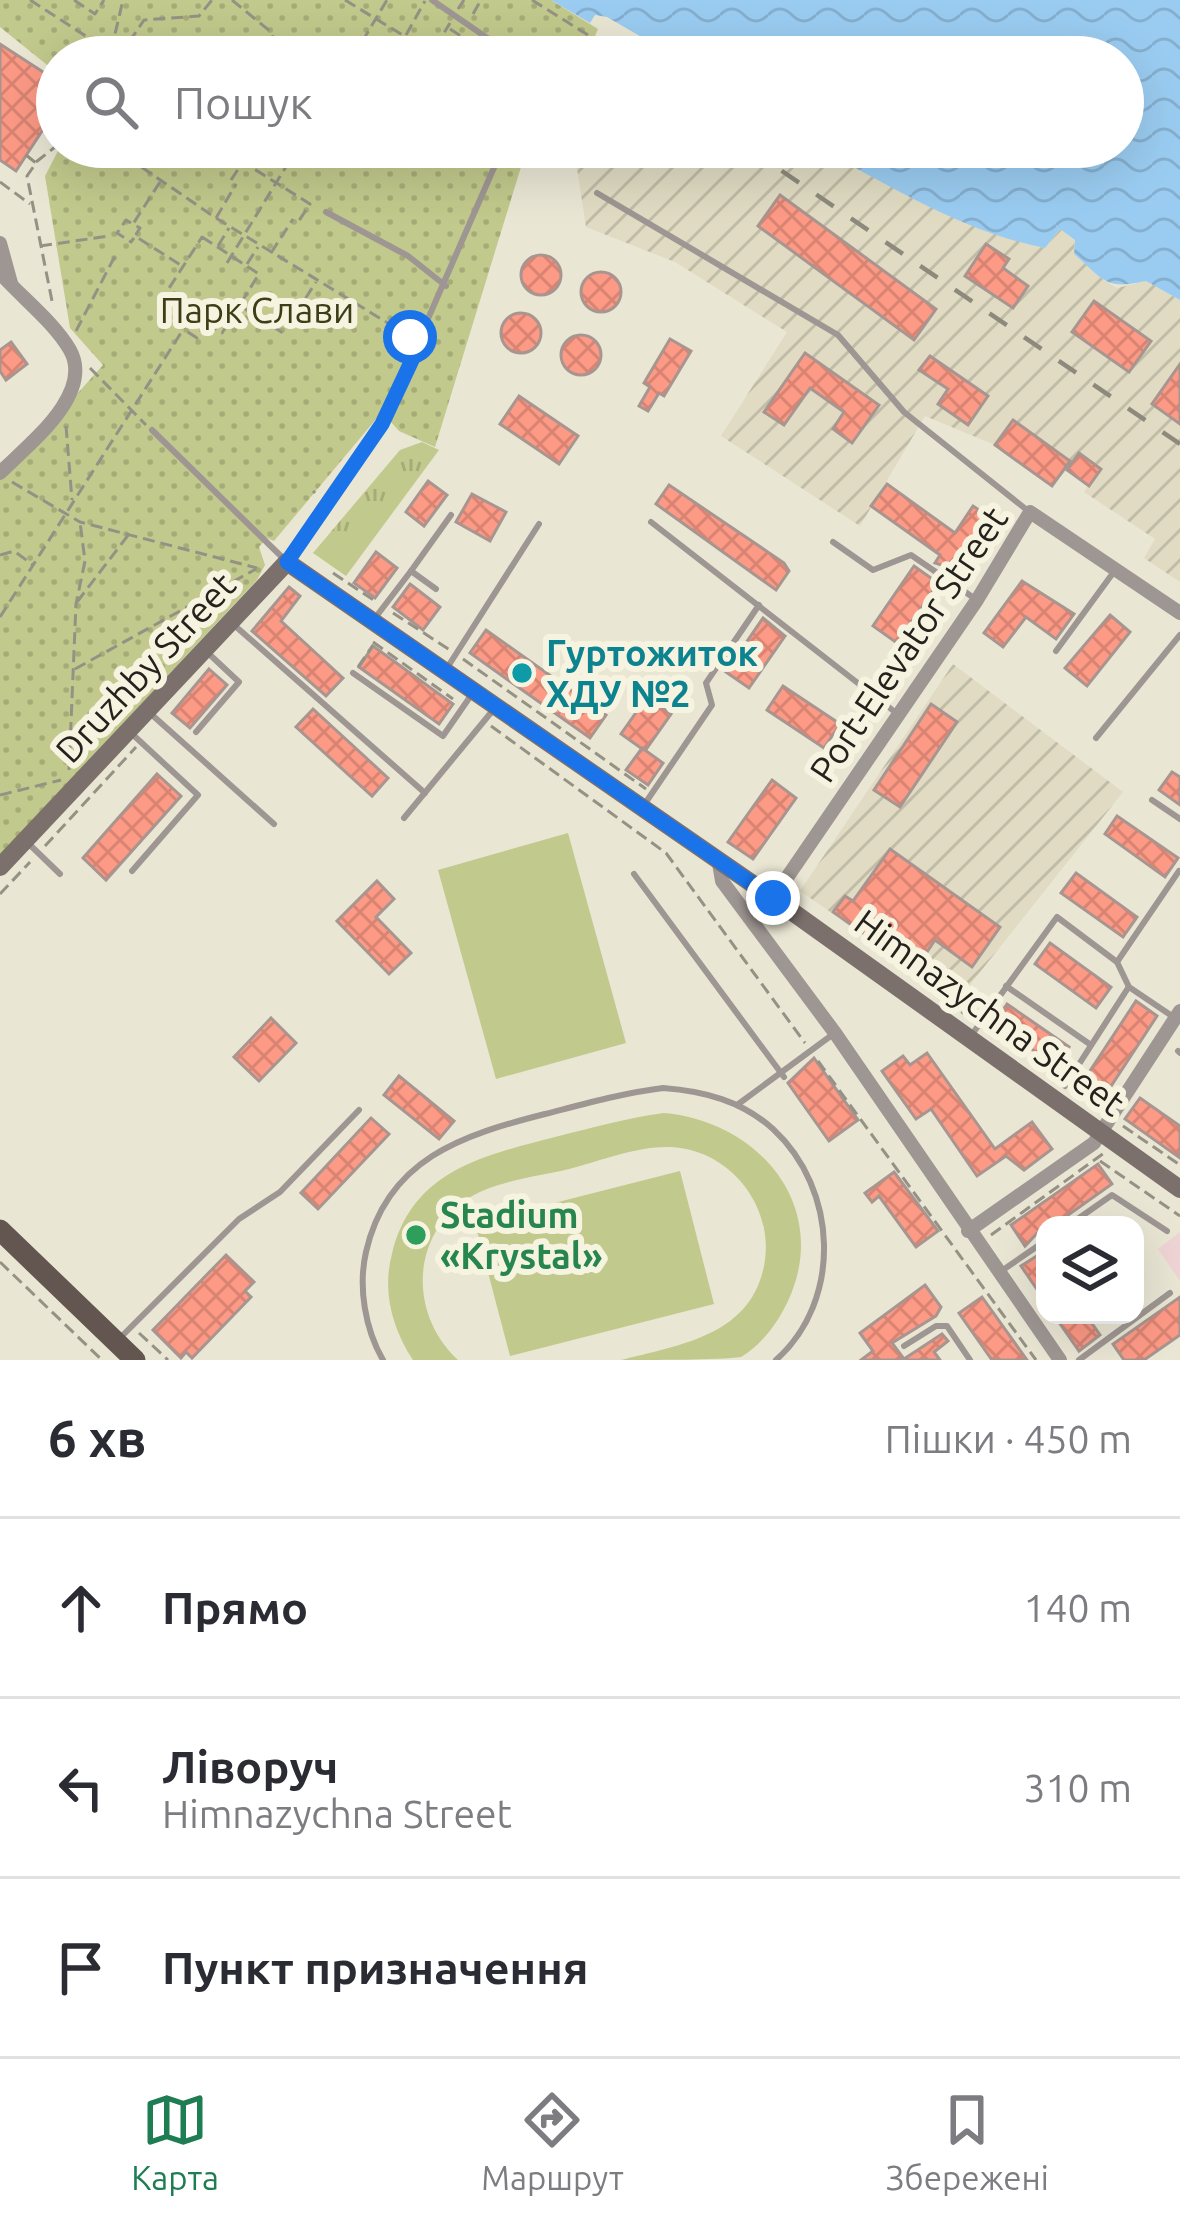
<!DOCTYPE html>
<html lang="uk">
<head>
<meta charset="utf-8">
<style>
	:root { --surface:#fff; --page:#f7f7f7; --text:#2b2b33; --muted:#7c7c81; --line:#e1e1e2; --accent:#1e7d53 }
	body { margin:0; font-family:Ubuntu,sans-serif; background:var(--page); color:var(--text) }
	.controls { position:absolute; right:36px; bottom:36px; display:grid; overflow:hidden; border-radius:24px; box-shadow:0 12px 48px #0002 }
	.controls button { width:108px; height:108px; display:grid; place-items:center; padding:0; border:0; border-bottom:3px solid var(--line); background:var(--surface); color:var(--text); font:60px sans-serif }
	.stop { position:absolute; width:36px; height:36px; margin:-27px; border:9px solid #1a73e8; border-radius:50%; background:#fff }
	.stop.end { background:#1a73e8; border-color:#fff; box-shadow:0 3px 12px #0008 }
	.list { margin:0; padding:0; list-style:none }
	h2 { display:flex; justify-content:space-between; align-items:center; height:156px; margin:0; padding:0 48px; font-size:51px }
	h2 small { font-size:39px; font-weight:400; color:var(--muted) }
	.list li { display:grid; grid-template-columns:78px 1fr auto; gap:36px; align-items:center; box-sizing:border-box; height:180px; padding:0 48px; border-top:3px solid var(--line) }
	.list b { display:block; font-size:45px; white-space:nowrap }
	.list p { margin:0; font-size:39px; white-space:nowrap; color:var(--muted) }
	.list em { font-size:39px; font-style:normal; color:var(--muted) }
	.icon { flex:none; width:66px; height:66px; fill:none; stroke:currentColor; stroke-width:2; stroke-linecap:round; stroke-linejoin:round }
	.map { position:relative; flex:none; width:1180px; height:1360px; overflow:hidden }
	.search { position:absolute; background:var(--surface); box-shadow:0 12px 48px #0002; left:36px; right:36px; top:36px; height:132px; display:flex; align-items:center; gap:30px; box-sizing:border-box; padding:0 42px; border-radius:66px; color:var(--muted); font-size:45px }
	.sheet { height:696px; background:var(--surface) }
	nav { display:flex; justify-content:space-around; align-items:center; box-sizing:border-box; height:168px; border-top:3px solid var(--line); background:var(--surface); font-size:33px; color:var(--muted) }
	nav a { display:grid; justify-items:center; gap:6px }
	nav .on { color:var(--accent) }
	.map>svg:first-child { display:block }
	.commercial { fill:#efd4d6 }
	.industrial { fill:url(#industrial-furrows) }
	.grass { fill:url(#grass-tufts) }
	.park { fill:url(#park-dots) }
	.garden { fill:#c1c98c }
	.water { fill:url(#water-waves) }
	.building { fill:url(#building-cross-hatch); stroke:#a89590; stroke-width:3 }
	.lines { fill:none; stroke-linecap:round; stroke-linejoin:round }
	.path { stroke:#959285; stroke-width:3; stroke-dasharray:12 6; stroke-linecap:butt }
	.lane { stroke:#9e9693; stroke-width:6 }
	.street { stroke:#9e9693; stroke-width:14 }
	.secondary { stroke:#7c706c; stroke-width:18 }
	.primary { stroke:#635550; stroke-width:21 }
	.rail { stroke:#8d8a7d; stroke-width:4.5; stroke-dasharray:21 21; stroke-linecap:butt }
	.route { stroke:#1a73e8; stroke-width:15 }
	.culture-dot { fill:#0f9aa8; stroke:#f7f3e1; stroke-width:4.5 }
	.leisure-dot { fill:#2e9e5b; stroke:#f7f3e1; stroke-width:4.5 }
	.labels { text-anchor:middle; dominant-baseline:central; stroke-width:12; stroke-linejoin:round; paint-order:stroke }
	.park-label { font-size:36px; fill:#3c3f16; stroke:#f7f3e1 }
	.street-label { font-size:36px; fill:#24221c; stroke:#f7f3e1 }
	.culture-label { font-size:36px; font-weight:bold; fill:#0d838f; stroke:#f7f3e1; text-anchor:start }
	.leisure-label { font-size:36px; font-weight:bold; fill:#27864d; stroke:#f7f3e1; text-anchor:start }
</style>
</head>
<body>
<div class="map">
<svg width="1180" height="1360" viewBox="0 0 1180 1360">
	<defs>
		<pattern id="industrial-furrows" width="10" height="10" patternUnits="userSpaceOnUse" patternTransform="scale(3)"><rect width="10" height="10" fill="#e0dbc2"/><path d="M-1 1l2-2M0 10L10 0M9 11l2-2" fill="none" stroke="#c0bca6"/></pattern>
		<pattern id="grass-tufts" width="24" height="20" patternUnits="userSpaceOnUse" patternTransform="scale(3)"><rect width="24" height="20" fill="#c1c98c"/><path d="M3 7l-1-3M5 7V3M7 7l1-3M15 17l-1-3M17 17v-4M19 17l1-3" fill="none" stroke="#a6ac78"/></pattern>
		<pattern id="park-dots" width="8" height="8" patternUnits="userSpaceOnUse" patternTransform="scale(3)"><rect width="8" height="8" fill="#c1c98c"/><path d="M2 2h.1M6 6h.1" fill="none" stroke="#a6ac78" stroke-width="1.8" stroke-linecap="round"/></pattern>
		<pattern id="water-waves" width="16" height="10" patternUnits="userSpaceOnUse" patternTransform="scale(3)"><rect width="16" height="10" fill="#9accf1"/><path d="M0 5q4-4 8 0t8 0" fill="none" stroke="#85afce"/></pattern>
		<pattern id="building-cross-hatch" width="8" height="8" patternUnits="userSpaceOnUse" patternTransform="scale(3)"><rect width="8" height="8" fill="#fd9a86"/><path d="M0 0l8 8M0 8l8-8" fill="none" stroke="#d98473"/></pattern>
	</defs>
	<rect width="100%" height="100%" fill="#eae6d4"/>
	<!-- commercial -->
	<path class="commercial" d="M1180 1232V1281L1158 1249Z"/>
	<!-- industrial -->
	<g class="industrial">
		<path d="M580 147H818L914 199 1021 242 1045 248 1060 229 1075 240 1074 254 1105 281 1117 288 1146 281 1180 300V582L1144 558 1155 539 1084 492 1088 486 1067 470 1052 486 995 445 925 416 860 526 721 436 787 332 675 262 586 227 575 155Z"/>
		<path d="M953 664 1123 792 958 1000 800 891Z"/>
	</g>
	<!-- grass -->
	<path class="grass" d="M422 442 439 450 346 576 313 553 400 450Z"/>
	<!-- park -->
	<g class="park">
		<path d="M0 0H551L598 29 586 57H57V73L0 27Z"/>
		<path d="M60 147H533L521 167 435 447 399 431 382 412 274 541 267 538 259 547 265 565 257 580 0 855V480L103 365 70 328 45 176Z"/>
	</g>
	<!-- garden -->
	<g class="garden">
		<path d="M568 833 626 1043 496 1079 438 870Z"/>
		<path d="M664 1113C758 1121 832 1206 788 1301 778 1322 762 1345 741 1357 720 1360 648 1360 621 1360 679 1345 750 1336 764 1266 776 1206 728 1147 667 1147 635 1147 600 1161 569 1169 535 1177 493 1181 464 1201 409 1240 411 1317 458 1360H413C392 1328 382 1291 392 1254 412 1171 482 1156 555 1137 591 1128 627 1118 664 1113Z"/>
		<path d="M680 1171 714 1304 510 1356 475 1223Z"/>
	</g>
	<!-- water -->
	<path class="water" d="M551 0H1180V300L1146 281C1105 290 1105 281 1074 254L1075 240 1060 229 1045 248C966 233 889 186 818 147H1123V57H676L607 17 595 15 590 23Z"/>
	<!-- building -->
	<g class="building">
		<path d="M0 44 57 81V108L16 171 0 160Z"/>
		<path d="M780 195 936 309 914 340 758 226Z"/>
		<path d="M986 244 1009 259 1003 268 1028 286 1013 308 965 276Z"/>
		<circle cx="541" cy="275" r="20"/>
		<circle cx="601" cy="292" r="20"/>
		<path d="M1094 301 1151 341 1129 372 1072 332Z"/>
		<circle cx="521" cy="333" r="20"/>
		<circle cx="581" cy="355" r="20"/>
		<path d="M670 339 691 351 664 396 659 393 648 411 639 406 650 387 644 383Z"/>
		<path d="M11 342 27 364 6 380 0 371V350Z"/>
		<path d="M805 353 879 405 852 443 833 429 844 412 810 388 784 425 764 412Z"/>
		<path d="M930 356 988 396 968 425 938 404 948 389 919 370Z"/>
		<path d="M1180 364V424L1152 404Z"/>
		<path d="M519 396 578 436 559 464 500 424Z"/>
		<path d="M1013 420 1070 461 1052 486 995 445Z"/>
		<path d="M1079 453 1101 469 1089 486 1067 470Z"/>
		<path d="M428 481 447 495 424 526 406 512Z"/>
		<path d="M887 484 955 533 973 506 996 521 962 572 935 563 940 555 871 506Z"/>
		<path d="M669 485 784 563 789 571 776 590 656 504Z"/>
		<path d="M472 494 506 512 490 541 456 522Z"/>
		<path d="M376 552 397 568 375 598 354 583Z"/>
		<path d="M914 566 938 583 897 643 873 626Z"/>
		<path d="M1022 581 1074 614 1056 639 1026 617 1003 647 984 633Z"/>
		<path d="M410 584 440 607 423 630 393 607Z"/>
		<path d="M289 587 300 596 281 621 343 678 326 696 252 631Z"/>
		<path d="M1110 615 1130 632 1087 686 1065 668Z"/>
		<path d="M763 618 785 636 749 688 726 672Z"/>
		<path d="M486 630 606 715 590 738 470 653Z"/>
		<path d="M373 646 453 704 439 724 359 667Z"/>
		<path d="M209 669 227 685 190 728 172 713Z"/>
		<path d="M783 686 840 724 824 748 767 710Z"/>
		<path d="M647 697 671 714 645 751 621 734Z"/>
		<path d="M931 704 957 722 900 807 874 790Z"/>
		<path d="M313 709 388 778 372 796 296 727Z"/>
		<path d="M642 748 663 763 648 785 626 770Z"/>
		<path d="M1172 772 1180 777V805L1159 790Z"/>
		<path d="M157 774 181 796 106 880 83 858Z"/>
		<path d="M772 780 796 798 753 859 728 842Z"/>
		<path d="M1117 816 1178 858 1165 877 1105 834Z"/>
		<path d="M890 849 1000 927 972 967 935 940 915 970 833 912 845 896 853 901Z"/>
		<path d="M1076 873 1137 917 1123 937 1061 893Z"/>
		<path d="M377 881 394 899 376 917 411 953 389 974 337 921Z"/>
		<path d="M1050 943 1111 987 1096 1008 1035 964Z"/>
		<path d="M1136 1001 1157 1016 1100 1103 1078 1089Z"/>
		<path d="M1007 1004 1069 1047 1056 1066 994 1023Z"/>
		<path d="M271 1018 296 1043 259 1081 234 1057Z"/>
		<path d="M927 1053 995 1149 1032 1122 1052 1149 1024 1170 1006 1156 977 1176 931 1109 916 1119 882 1071 903 1056 910 1065Z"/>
		<path d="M814 1058 858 1120 829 1141 788 1083Z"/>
		<path d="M399 1076 454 1121 439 1139 384 1095Z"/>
		<path d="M1140 1098 1180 1126V1158L1125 1119Z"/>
		<path d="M371 1118 389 1134 318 1209 301 1193Z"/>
		<path d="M1098 1164 1112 1184 1054 1225H1045L1025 1246 1011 1225Z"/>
		<path d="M894 1172 938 1231 916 1247 879 1196 872 1202 865 1193Z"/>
		<path d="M1043 1252 1045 1255V1301L1021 1266Z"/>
		<path d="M226 1255 254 1282 245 1291 251 1297 192 1358 186 1352 181 1358 153 1330Z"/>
		<path d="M925 1285 941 1307 936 1316 892 1343 904 1359 942 1334 948 1341 934 1352 940 1360H861L873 1351 860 1333Z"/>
		<path d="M982 1297 1027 1360H992L959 1313Z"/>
		<path d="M1180 1297V1335L1144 1360H1124L1113 1344Z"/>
		<path d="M1054 1315H1086L1100 1335 1079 1351Z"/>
	</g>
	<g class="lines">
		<!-- path -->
		<g class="path">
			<path d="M30 0 118 57"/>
			<path d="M74 0 95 14 104 0"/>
			<path d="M232 0 271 32 280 57"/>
			<path d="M345 0 432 53 450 23"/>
			<path d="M532 0 596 40"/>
			<path d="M458 9 464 0"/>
			<path d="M473 14 481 0"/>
			<path d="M450 29 494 57"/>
			<path d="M406 35 425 1"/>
			<path d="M111 51 123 0"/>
			<path d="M119 57 144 20 199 16 212 0"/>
			<path d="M353 57 387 0"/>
			<path d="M468 57 480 48"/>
			<path d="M112 147 216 218 409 336"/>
			<path d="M227 147 243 162"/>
			<path d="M337 147 344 152"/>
			<path d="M26 155 36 163 27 176 53 306"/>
			<path d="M36 162 55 147 75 160 84 147"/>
			<path d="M231 180 243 162 310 204 298 222"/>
			<path d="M0 182 30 204"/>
			<path d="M160 182 133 224 140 228 135 236 182 266"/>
			<path d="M216 218 236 184"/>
			<path d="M131 223 126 220 117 233 131 242 134 238"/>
			<path d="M202 237 259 274 222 333 164 296Z"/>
			<path d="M40 246 109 236"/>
			<path d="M218 246 229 228"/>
			<path d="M271 253 293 219"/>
			<path d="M227 263 298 147"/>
			<path d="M247 264 258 247"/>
			<path d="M179 307 171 321 197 338 205 325"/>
			<path d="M242 307 283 333 316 282"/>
			<path d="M76 331 116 254"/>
			<path d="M90 368 146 425"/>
			<path d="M66 426 72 500"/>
			<path d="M12 482 80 522 257 568"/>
			<path d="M313 491 315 493"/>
			<path d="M0 555 14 551 33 565"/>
			<path d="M333 573 375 601"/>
			<path d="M77 602 129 534"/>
			<path d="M393 613 450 650"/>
			<path d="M0 617 193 314"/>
			<path d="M373 642 453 699"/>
			<path d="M463 659 646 789"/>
			<path d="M358 667 373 645"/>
			<path d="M75 669 256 569"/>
			<path d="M491 726 666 853 805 1043"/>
			<path d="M69 770 76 604 85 561 80 522"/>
			<path d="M0 795 61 780"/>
			<path d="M45 846 136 747"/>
			<path d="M0 894 30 862"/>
			<path d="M932 991 973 1020"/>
			<path d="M986 1029 1056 1079"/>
			<path d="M818 1061 1036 1360"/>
			<path d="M1073 1092 1100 1111"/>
			<path d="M1123 1126 1180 1165"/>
			<path d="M1100 1161 1180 1216"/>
			<path d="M991 1235 1104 1153"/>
			<path d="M0 1262 102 1360"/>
			<path d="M139 1333 168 1360"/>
		</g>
		<!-- lane -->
		<g class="lane">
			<path d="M432 0 515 57"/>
			<path d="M597 193 838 335 904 412 1027 510"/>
			<path d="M326 212 408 256 446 286"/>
			<path d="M152 430 287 562 382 424 503 147"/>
			<path d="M651 522 895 712"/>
			<path d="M833 542 873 570 911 555 974 598"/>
			<path d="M411 571 451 515"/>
			<path d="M375 618 411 571 436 589"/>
			<path d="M234 625 425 793"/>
			<path d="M1056 651 1113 573"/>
			<path d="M447 668 539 524"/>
			<path d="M353 673 443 736 472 694"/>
			<path d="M151 714 274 824"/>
			<path d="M130 732 198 795 132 871"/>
			<path d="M196 732 239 682 208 653"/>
			<path d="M1096 738 1180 635"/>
			<path d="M1152 800 1180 819"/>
			<path d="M644 805 712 705 706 683 759 605"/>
			<path d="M404 818 494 709"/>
			<path d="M29 844 60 874"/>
			<path d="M634 874 784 1077"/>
			<path d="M1117 962 1179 871"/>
			<path d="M1006 986 1091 1045"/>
			<path d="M973 1033 1057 917 1117 962 1129 987 1172 1016"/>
			<path d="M1178 1051 1180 1053"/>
			<path d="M1065 1086 1128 988"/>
			<path d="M737 1105 832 1035"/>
			<path d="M1069 1225 1112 1195 1167 1231"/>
			<path d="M1000 1272 1045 1241"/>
			<path d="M119 1339 239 1219 280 1192 359 1110"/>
			<path d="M904 1346 936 1326H947L970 1360"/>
			<path d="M383 1360C365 1329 358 1287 366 1252 387 1159 462 1135 545 1114 584 1104 623 1093 663 1088 704 1091 742 1101 773 1129 838 1189 843 1300 776 1360"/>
			<path d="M1079 1360 1170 1293"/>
		</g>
		<!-- street -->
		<g class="street">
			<path d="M0 243 11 283"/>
			<path d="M0 273C21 297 54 322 70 350 95 395 26 446 0 473"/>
			<path d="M719 863 722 881 835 1033 1060 1360"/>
			<path d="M773 898 977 600 1030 512 1180 613"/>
			<path d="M968 1231 1094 1143 1180 1011"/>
		</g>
		<!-- secondary -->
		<path class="secondary" d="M0 867 287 562 773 898 1180 1189"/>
		<!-- primary -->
		<path class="primary" d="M0 1230 135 1360"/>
		<!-- rail -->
		<path class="rail" d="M747 147 1180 444"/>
	</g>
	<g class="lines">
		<!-- route -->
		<path class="route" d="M410 337 420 343 382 424 287 562 773 898"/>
	</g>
	<!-- markers -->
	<circle class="culture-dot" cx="522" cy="673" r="12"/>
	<circle class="leisure-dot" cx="416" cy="1235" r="12"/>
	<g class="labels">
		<!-- park labels -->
		<g class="park-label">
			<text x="257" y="309">Парк Слави</text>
		</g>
		<!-- street labels -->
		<g class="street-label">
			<text transform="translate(908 644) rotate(-56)">Port-Elevator Street</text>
			<text transform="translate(145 667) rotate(-47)">Druzhby Street</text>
			<text transform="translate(990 1012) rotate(36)">Himnazychna Street</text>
		</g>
		<!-- culture labels -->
		<g class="culture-label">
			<text x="546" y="652">Гуртожиток<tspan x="546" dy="41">ХДУ №2</tspan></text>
		</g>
		<!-- leisure labels -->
		<g class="leisure-label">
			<text x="440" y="1214">Stadium<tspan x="440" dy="41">«Krystal»</tspan></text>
		</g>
	</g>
</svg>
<div class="controls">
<button><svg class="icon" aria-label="layers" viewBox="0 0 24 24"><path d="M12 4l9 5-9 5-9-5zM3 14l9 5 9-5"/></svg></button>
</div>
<div class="stop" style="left:410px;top:337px"></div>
<div class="stop end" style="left:773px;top:898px"></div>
<div class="search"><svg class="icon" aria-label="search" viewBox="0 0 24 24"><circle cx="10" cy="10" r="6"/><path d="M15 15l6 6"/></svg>Пошук</div>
</div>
<section class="sheet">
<h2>6 хв<small>Пішки · 450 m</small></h2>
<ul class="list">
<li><svg class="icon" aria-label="ahead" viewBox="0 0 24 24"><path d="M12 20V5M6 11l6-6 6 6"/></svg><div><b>Прямо</b></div><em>140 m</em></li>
<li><svg class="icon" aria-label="left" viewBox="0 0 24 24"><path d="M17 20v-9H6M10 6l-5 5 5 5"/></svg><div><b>Ліворуч</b><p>Himnazychna Street</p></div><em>310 m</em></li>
<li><svg class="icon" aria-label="arrive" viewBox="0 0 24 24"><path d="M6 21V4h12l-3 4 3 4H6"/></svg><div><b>Пункт призначення</b></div></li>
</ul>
</section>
<nav>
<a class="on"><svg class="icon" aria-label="map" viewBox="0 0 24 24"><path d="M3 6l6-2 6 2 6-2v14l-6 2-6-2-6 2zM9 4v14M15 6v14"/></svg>Карта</a>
<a><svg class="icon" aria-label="directions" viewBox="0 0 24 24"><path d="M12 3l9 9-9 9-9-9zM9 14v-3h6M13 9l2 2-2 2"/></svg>Маршрут</a>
<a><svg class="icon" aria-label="saved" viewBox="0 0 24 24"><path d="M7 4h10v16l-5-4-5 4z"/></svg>Збережені</a>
</nav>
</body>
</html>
